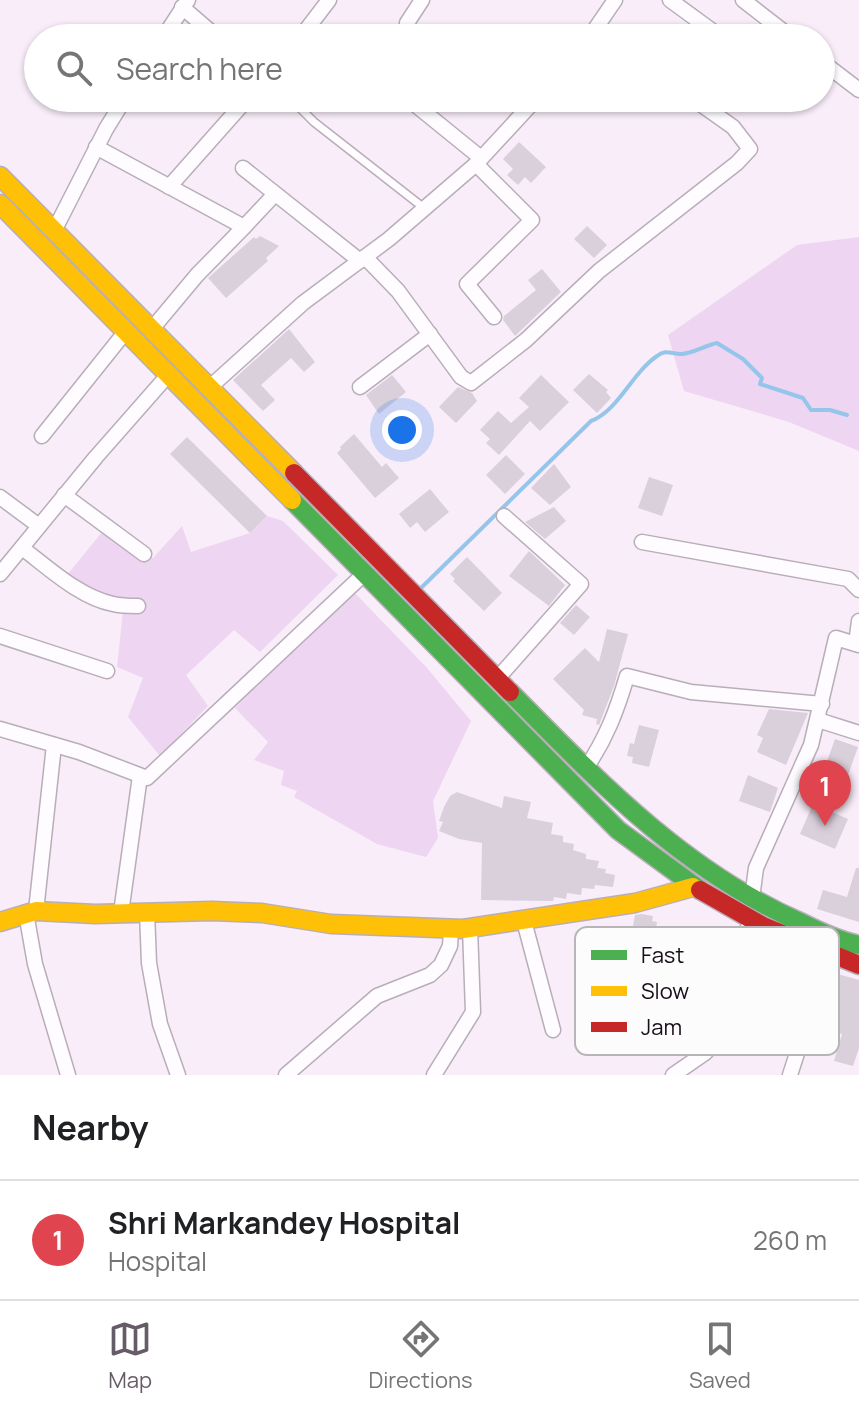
<!DOCTYPE html>
<html lang="en">
<head>
<meta charset="utf-8">
<style>
	:root { --surface:#fff; --page:#f6f6f6; --text:#202124; --muted:#757577; --line:#e0e0e0; --accent:#665c67 }
	body { margin:0; font-family:Manrope,sans-serif; background:var(--page); color:var(--text) }
	.you { position:absolute; left:402px; top:430px; width:28px; height:28px; margin:-20px; border:6px solid #fff; border-radius:50%; background:#1a73e8; box-shadow:0 0 0 12px #1a73e833 }
	.badge { display:grid; place-items:center; width:52px; height:52px; border-radius:50%; background:var(--accent); color:#fff; font-size:26px; font-weight:700 }
	.pin { position:absolute; translate:-50% -66px; filter:drop-shadow(0 2px 4px #0008) }
	.pin::after { content:''; position:absolute; top:42px; width:28px; height:24px; background:inherit; clip-path:polygon(0 0,100% 0,50% 100%) }
	.list { margin:0; padding:0; list-style:none }
	h2 { display:flex; justify-content:space-between; align-items:center; height:104px; margin:0; padding:0 32px; font-size:34px }
	h2 small { font-size:26px; font-weight:400; color:var(--muted) }
	.list li { display:grid; grid-template-columns:52px 1fr auto; gap:24px; align-items:center; box-sizing:border-box; height:120px; padding:0 32px; border-top:2px solid var(--line) }
	.list b { display:block; font-size:30px; white-space:nowrap }
	.list p { margin:0; font-size:26px; white-space:nowrap; color:var(--muted) }
	.list em { font-size:26px; font-style:normal; color:var(--muted) }
	.icon { flex:none; width:44px; height:44px; fill:none; stroke:currentColor; stroke-width:2; stroke-linecap:round; stroke-linejoin:round }
	.map { position:relative; flex:none; width:859px; height:1075px; overflow:hidden }
	.search { position:absolute; background:var(--surface); box-shadow:0 2px 6px #0004; left:24px; right:24px; top:24px; height:88px; display:flex; align-items:center; gap:20px; box-sizing:border-box; padding:0 28px; border-radius:44px; color:var(--muted); font-size:30px }
	.sheet { height:224px; background:var(--surface) }
	nav { display:flex; justify-content:space-around; align-items:center; box-sizing:border-box; height:112px; border-top:2px solid var(--line); background:var(--surface); font-size:22px; color:var(--muted) }
	nav a { display:grid; justify-items:center; gap:4px }
	nav .on { color:var(--accent) }
	.map>svg:first-child { display:block }
	.green { fill:#eed5f1 }
	.lines { fill:none; stroke-linecap:round; stroke-linejoin:round }
	.stream { stroke:#95c5ea; stroke-width:4 }
	.building { fill:#dad0db }
	.lane-casing { stroke:#b8aeb9; stroke-width:10 }
	.street-casing { stroke:#b8aeb9; stroke-width:17 }
	.fast-casing { stroke:#b8aeb9; stroke-width:21 }
	.slow-casing { stroke:#b8aeb9; stroke-width:21 }
	.jam-casing { stroke:#b8aeb9; stroke-width:21 }
	.lane { stroke:#fefcfe; stroke-width:7 }
	.street { stroke:#fefcfe; stroke-width:14 }
	.fast { stroke:#4caf50; stroke-width:18 }
	.slow { stroke:#ffc107; stroke-width:18 }
	.jam { stroke:#c62828; stroke-width:18 }
	.key { fill:#fcfcfc; stroke:#b7b5b8; stroke-width:2 }
	.key-label { font-size:22px; fill:#170e18 }
</style>
</head>
<body>
<div class="map">
<svg width="859" height="1075" viewBox="0 0 859 1075">
	<rect width="100%" height="100%" fill="#f8edf9"/>
	<!-- green -->
	<g class="green">
		<path d="M859 237V451L789 422 684 391 668 335 797 245Z"/>
		<path d="M267 516 283 521 338 575 260 652 234 630 186 675 208 706 160 756 128 717 143 678 117 667 123 611 106 596 67 575 103 531 136 555 153 558 182 526 191 552 250 533Z"/>
		<path d="M352 590 427 668 471 721 433 801 438 838 426 857 377 844 294 797 297 791 281 785 284 771 254 760 268 742 235 708Z"/>
	</g>
	<g class="lines">
		<!-- stream -->
		<path class="stream" d="M420 589 591 421C618 411 632 373 657 356 666 349 671 354 681 354 692 354 706 345 717 343L743 359 762 378 760 384 803 398 811 410H830L847 415"/>
	</g>
	<!-- building -->
	<g class="building">
		<path d="M519 142 546 167 531 183 525 177 518 185 507 175 513 169 503 159Z"/>
		<path d="M587 226 607 245 594 258 574 239Z"/>
		<path d="M260 236 279 246 266 258 268 261 226 298 208 278 254 237 256 239Z"/>
		<path d="M542 269 561 292 515 336 503 320 504 316 536 290 528 280Z"/>
		<path d="M289 329 315 362 304 372 291 358 261 385 275 400 263 411 233 380Z"/>
		<path d="M589 374 608 390 606 392 611 398 597 413 573 390Z"/>
		<path d="M392 375 406 392 379 414 366 395Z"/>
		<path d="M541 375 569 402 540 431 530 421 499 455 486 443 490 439 480 430 498 411 511 423 529 407 519 398Z"/>
		<path d="M458 387 472 393 477 401 456 423 439 407Z"/>
		<path d="M354 434 382 467 386 463 399 478 375 498 337 453 341 449 340 447Z"/>
		<path d="M187 437 267 516 250 533 170 454Z"/>
		<path d="M506 455 525 474 505 494 486 475Z"/>
		<path d="M554 464 571 487 550 505 531 488Z"/>
		<path d="M649 477 673 485 662 516 638 508Z"/>
		<path d="M430 489 449 512 425 532 417 522 410 528 399 514Z"/>
		<path d="M554 507 566 521 545 539 525 522Z"/>
		<path d="M529 551 565 585 549 606 509 576Z"/>
		<path d="M467 557 502 593 484 611 453 581 455 579 450 574Z"/>
		<path d="M576 605 590 617 574 635 560 623Z"/>
		<path d="M607 629 628 634 614 686 599 725 596 724 597 719 582 715 584 710 553 679 585 648 599 662Z"/>
		<path d="M769 709 808 713 786 765 757 752 763 738 757 735Z"/>
		<path d="M639 725 659 730 649 767 632 763 633 757 627 756 630 743 634 744Z"/>
		<path d="M835 739 858 747 848 775 825 767Z"/>
		<path d="M748 775 778 788 770 812 739 801Z"/>
		<path d="M457 792 502 808 504 796 531 802 527 818 553 823 551 834 563 836V842L574 844 573 850 586 854V859L599 861 597 868 606 869 605 873 615 875 613 887 595 885 594 889 582 888 581 895 567 893 566 899 554 897 553 901 481 900 482 843 459 839 439 831 443 822 439 821 444 807 450 796Z"/>
		<path d="M813 804 848 819 835 849 800 834Z"/>
		<path d="M856 868H859V922L817 909 823 890 847 897Z"/>
		<path d="M641 914 653 916 652 921 657 922 653 947 630 942 635 915Z"/>
		<path d="M834 973 859 980V1048L853 1066 834 1061 842 1034 816 1026Z"/>
	</g>
	<g class="lines">
		<!-- lane casing -->
		<g class="lane-casing">
			<path id="lane" d="M290 98 314 122 424 208"/>
		</g>
		<!-- street casing -->
		<g class="street-casing">
			<g id="street">
				<path d="M670 0 722 38"/>
				<path d="M743 0 792 38"/>
				<path d="M182 7 218 38"/>
				<path d="M407 23 422 0"/>
				<path d="M163 38 188 0"/>
				<path d="M300 38 329 0"/>
				<path d="M589 38 615 0"/>
				<path d="M821 61 859 90"/>
				<path d="M407 98 481 158"/>
				<path d="M96 147 244 227 197 275 151 330"/>
				<path d="M476 164 532 220 467 284 494 317"/>
				<path d="M243 168 360 261"/>
				<path d="M169 187 248 98"/>
				<path d="M244 227 275 194"/>
				<path d="M54 231 106 129 125 98"/>
				<path d="M365 257 398 291 461 377 471 383 526 340 599 271 737 163 750 149 733 127 692 98"/>
				<path d="M360 387 430 334"/>
				<path d="M209 388 303 303 389 239 476 164 537 98"/>
				<path d="M42 436 126 331"/>
				<path d="M64 495 144 554"/>
				<path d="M0 497 39 526"/>
				<path d="M642 542 848 579 859 590"/>
				<path d="M22 548C49 568 79 597 113 604 121 606 130 606 138 606"/>
				<path d="M0 574 96 457 169 374"/>
				<path d="M0 636 107 671"/>
				<path d="M856 644 859 621"/>
				<path d="M497 679 581 584 504 516"/>
				<path d="M818 720 859 733"/>
				<path d="M0 729 79 752 147 778 365 573"/>
				<path d="M586 768C606 739 617 710 627 676L691 692 822 704"/>
				<path d="M752 898 756 868 811 745 836 638 859 645"/>
				<path d="M36 911 54 745"/>
				<path d="M147 912 149 963 160 1024 178 1075"/>
				<path d="M26 913 35 964 68 1075"/>
				<path d="M121 913 140 776"/>
				<path d="M524 921 553 1030"/>
				<path d="M724 1016 802 1033"/>
				<path d="M286 1075 377 996 430 975 441 965 450 946 451 929"/>
				<path d="M434 1075 473 1012 470 928"/>
				<path d="M673 1075 705 1053 718 1039 750 920"/>
				<path d="M790 1075 829 954"/>
			</g>
		</g>
		<!-- fast casing -->
		<g class="fast-casing">
			<g id="fast">
				<path d="M292 500 618 830 700 890"/>
				<path d="M510 692C598 781 685 872 802 923 820 932 839 941 859 945"/>
			</g>
		</g>
		<!-- slow casing -->
		<g class="slow-casing">
			<g id="slow">
				<path d="M0 176 294 473"/>
				<path d="M0 204 292 500"/>
				<path d="M0 922 36 911 95 914 212 911 262 913 331 924 463 929 635 903 693 887"/>
			</g>
		</g>
		<!-- jam casing -->
		<g class="jam-casing">
			<g id="jam">
				<path d="M294 473 510 692"/>
				<path d="M700 890 763 926 859 965"/>
			</g>
		</g>
		<!-- lane -->
		<use href="#lane" class="lane"/>
		<!-- street -->
		<use href="#street" class="street"/>
		<!-- fast -->
		<use href="#fast" class="fast"/>
		<!-- slow -->
		<use href="#slow" class="slow"/>
		<!-- jam -->
		<use href="#jam" class="jam"/>
	</g>
	<!-- legend -->
	<rect x="575" y="927" width="264" height="128" rx="12" class="key"/>
	<rect x="591" y="950" width="36" height="10" fill="#4caf50"/>
	<rect x="591" y="986" width="36" height="10" fill="#ffc107"/>
	<rect x="591" y="1022" width="36" height="10" fill="#c62828"/>
	<g class="key-label">
		<text x="641" y="963">Fast</text>
		<text x="641" y="999">Slow</text>
		<text x="641" y="1035">Jam</text>
	</g>
</svg>
<div class="you"></div>
<div class="pin badge" style="left:825px;top:826px;background:#e0444e">1</div>
<div class="search"><svg class="icon" aria-label="search" viewBox="0 0 24 24"><circle cx="10" cy="10" r="6"/><path d="M15 15l6 6"/></svg>Search here</div>
</div>
<section class="sheet">
<h2>Nearby<small></small></h2>
<ul class="list">
<li><span class="badge" style="background:#e0444e">1</span><div><b>Shri Markandey Hospital</b><p>Hospital</p></div><em>260 m</em></li>
</ul>
</section>
<nav>
<a class="on"><svg class="icon" aria-label="map" viewBox="0 0 24 24"><path d="M3 6l6-2 6 2 6-2v14l-6 2-6-2-6 2zM9 4v14M15 6v14"/></svg>Map</a>
<a><svg class="icon" aria-label="directions" viewBox="0 0 24 24"><path d="M12 3l9 9-9 9-9-9zM9 14v-3h6M13 9l2 2-2 2"/></svg>Directions</a>
<a><svg class="icon" aria-label="saved" viewBox="0 0 24 24"><path d="M7 4h10v16l-5-4-5 4z"/></svg>Saved</a>
</nav>
</body>
</html>
